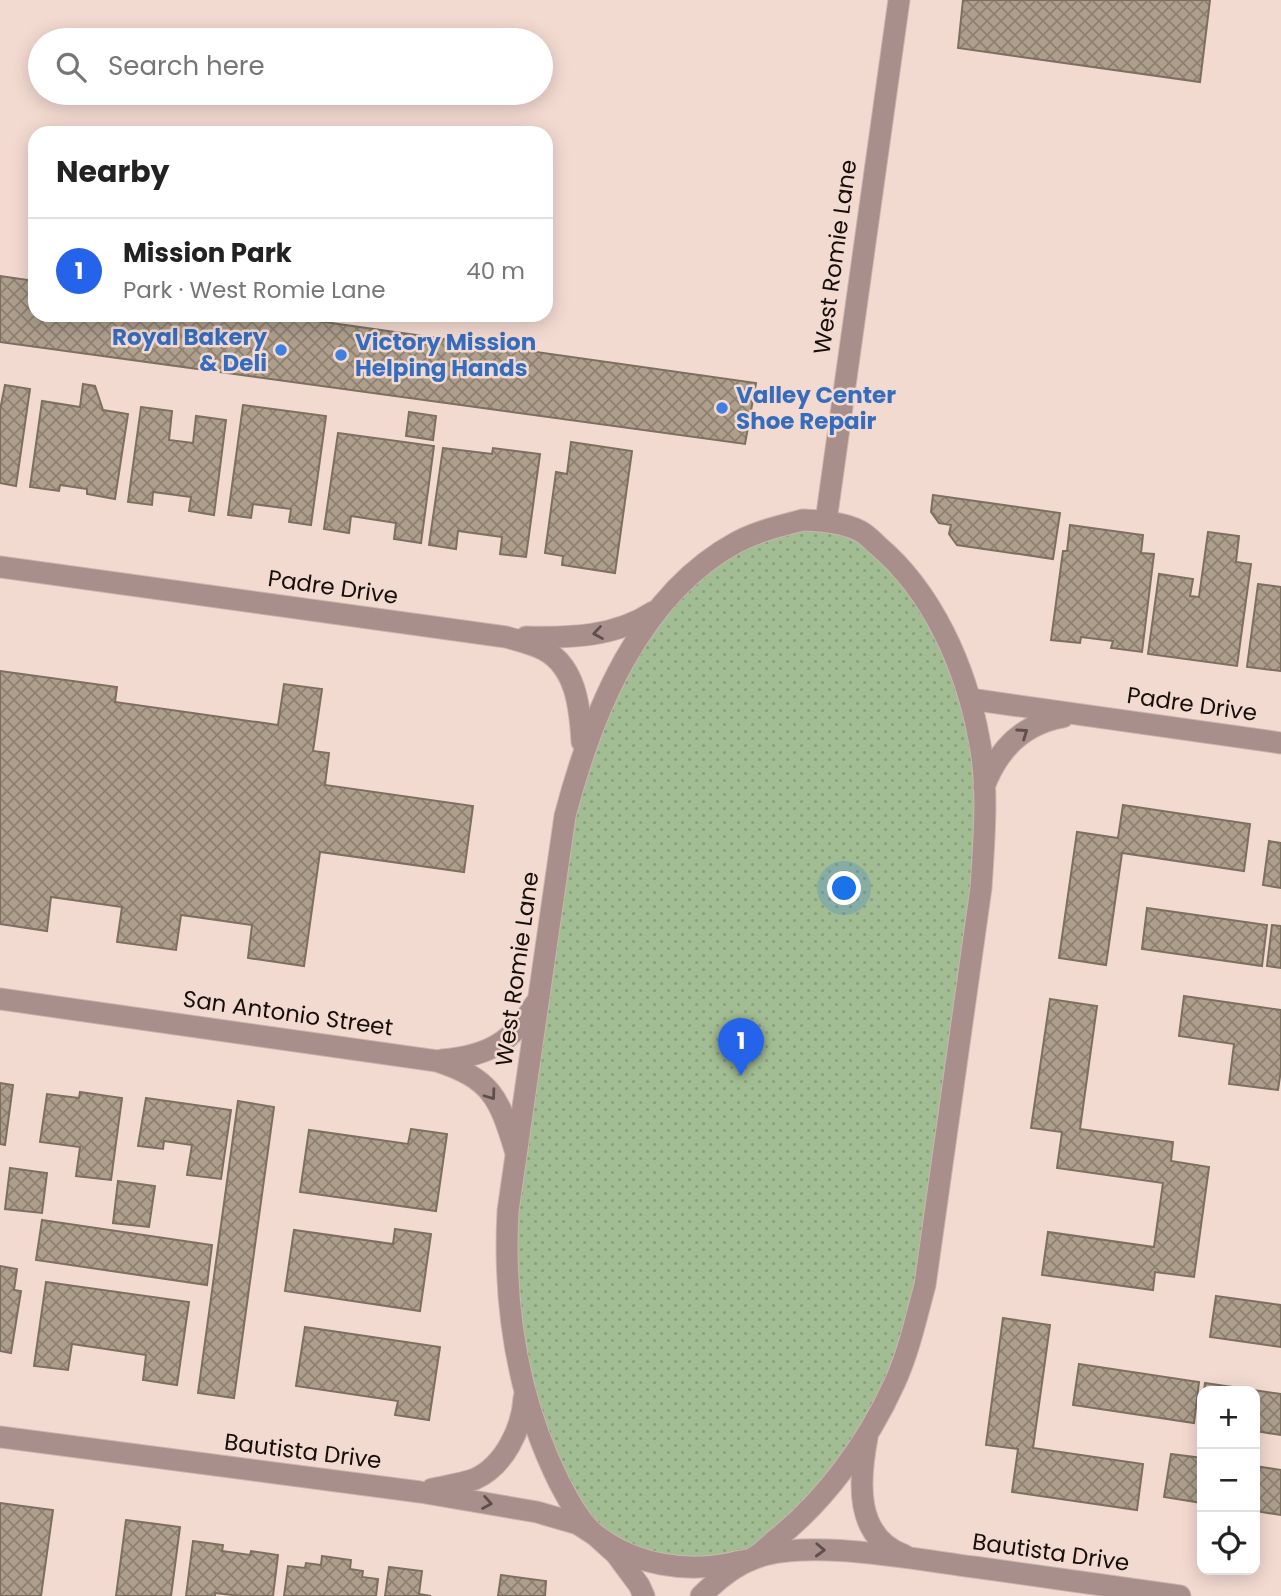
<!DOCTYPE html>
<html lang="en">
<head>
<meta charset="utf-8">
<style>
	:root { --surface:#fff; --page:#f2f2f2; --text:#222; --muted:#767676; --line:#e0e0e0; --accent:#2563eb }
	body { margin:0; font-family:Poppins,sans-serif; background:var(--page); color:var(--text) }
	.controls { position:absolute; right:21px; bottom:21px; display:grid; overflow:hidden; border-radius:14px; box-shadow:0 4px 18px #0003 }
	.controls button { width:63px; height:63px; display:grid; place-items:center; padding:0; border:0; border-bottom:2px solid var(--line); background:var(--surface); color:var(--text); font:35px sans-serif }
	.you { position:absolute; left:845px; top:889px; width:24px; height:24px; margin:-18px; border:5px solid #fff; border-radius:50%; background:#1a73e8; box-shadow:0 0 0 10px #1a73e833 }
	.badge { display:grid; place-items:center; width:46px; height:46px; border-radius:50%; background:var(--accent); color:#fff; font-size:23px; font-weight:700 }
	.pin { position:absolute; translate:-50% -58px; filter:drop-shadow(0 2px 4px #0008) }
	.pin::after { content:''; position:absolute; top:37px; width:24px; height:21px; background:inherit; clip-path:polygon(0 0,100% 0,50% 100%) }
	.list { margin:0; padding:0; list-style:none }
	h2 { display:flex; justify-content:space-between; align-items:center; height:91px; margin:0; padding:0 28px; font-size:30px }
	h2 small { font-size:23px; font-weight:400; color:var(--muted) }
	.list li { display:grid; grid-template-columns:46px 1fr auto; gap:21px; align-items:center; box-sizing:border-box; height:105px; padding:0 28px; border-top:2px solid var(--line) }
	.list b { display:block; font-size:26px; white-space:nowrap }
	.list p { margin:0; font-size:23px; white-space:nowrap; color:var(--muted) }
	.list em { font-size:23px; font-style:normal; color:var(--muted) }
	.icon { flex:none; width:38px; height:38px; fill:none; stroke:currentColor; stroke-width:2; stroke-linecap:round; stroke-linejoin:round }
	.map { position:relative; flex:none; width:1281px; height:1596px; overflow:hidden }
	.search { position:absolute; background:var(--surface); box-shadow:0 4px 18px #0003; left:28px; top:28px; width:525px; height:77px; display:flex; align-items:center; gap:18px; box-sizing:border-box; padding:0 24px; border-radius:38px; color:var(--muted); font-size:26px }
	.panel { position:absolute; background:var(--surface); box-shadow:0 4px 18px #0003; left:28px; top:126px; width:525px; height:196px; border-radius:21px }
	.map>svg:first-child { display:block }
	.park { fill:url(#park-dots) }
	.building { fill:url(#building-cross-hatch); stroke:#7d6f5e; stroke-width:2 }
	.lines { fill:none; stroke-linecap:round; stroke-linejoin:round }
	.minor-casing { stroke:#cbb5ad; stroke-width:23 }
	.minor { stroke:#a88f8b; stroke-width:21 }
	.oneway { stroke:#5f4e4b }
	.shop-dot { fill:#3f7fe0; stroke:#f3dad1; stroke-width:2.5 }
	.labels { text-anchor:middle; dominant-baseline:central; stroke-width:5; stroke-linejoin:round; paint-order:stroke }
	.street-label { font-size:23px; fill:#160e0b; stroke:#f3dad1 }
	.shop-label { font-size:23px; font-weight:bold; fill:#366cbe; stroke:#f3dad1; text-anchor:start }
</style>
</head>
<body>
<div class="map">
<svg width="1281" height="1596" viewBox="0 0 1281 1596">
	<defs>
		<pattern id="park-dots" width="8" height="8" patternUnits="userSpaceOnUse" patternTransform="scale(1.75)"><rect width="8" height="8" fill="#a2bc93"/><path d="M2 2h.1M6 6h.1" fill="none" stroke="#8ba07d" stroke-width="1.8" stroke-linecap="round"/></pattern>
		<pattern id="building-cross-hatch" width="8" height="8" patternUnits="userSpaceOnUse" patternTransform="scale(1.75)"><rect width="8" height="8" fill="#ae9f8d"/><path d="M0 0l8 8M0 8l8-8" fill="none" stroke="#8d8071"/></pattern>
	</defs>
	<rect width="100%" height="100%" fill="#f3dad1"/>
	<!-- park -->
	<path class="park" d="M769 528 860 531 936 619 984 787 925 1285 862 1441 752 1559 661 1564 582 1519 543 1447 506 1256 579 764 660 607Z"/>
	<!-- building -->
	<g class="building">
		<path d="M963 0H1210L1200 82 958 48Z"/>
		<path d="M0 276 35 281V315H275L756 383 745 444 0 342Z"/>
		<path d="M83 384 95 386 103 410 128 414 115 499 87 494V489L60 485 59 491 30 487 42 401 80 407Z"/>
		<path d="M5 385 30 389 16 486 0 483V410Z"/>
		<path d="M243 405 326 416 311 525 289 522 291 509 253 504 251 518 228 515Z"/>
		<path d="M141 407 172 411 169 440 193 443 196 416 226 420 214 515 189 511 191 497 153 492 152 505 128 502Z"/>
		<path d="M409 412 436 416 433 440 406 436Z"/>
		<path d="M338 433 434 446 421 543 394 539 396 523 351 516 349 533 324 529Z"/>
		<path d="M571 442 632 451 615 573 562 565 563 556 545 553 556 472 567 474Z"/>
		<path d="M443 448 492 454 493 448 540 454 526 557 500 554 502 537 458 531 456 549 429 545Z"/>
		<path d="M933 495 1060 513 1053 559 957 545 949 534 951 525 939 523 931 512Z"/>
		<path d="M1070 525 1143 535 1141 553 1154 554 1142 652 1111 648 1113 641 1081 637 1080 643 1051 640 1063 551H1067Z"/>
		<path d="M1208 532 1239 536 1236 562 1251 564 1237 666 1148 654 1159 574 1193 579 1190 596 1199 597Z"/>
		<path d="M1258 584 1281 587V671L1247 667Z"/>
		<path d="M0 671 117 687 115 702 278 725 284 684 322 689 313 751 329 753 325 785 473 806 464 872 320 852 304 966 248 958 252 925 181 915 176 950 117 942 122 907 51 897 47 931 0 924Z"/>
		<path d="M1123 805 1250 824 1244 871 1122 853 1106 965 1059 958 1077 832 1118 838Z"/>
		<path d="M1269 841 1281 843V888L1263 885Z"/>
		<path d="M1147 908 1267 925 1262 966 1142 949Z"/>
		<path d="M1272 925 1281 926V968L1267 966Z"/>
		<path d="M1184 996 1281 1010V1070L1278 1090 1229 1084 1234 1044 1179 1036Z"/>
		<path d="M1050 999 1097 1006 1080 1129 1173 1142 1171 1161 1209 1167 1194 1277 1155 1272 1153 1290 1042 1275 1048 1232 1154 1247 1163 1183 1057 1168 1062 1132 1031 1128Z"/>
		<path d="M0 1083 13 1085 5 1145 0 1144Z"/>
		<path d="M80 1092 122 1098 111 1180 76 1176 80 1147 40 1142 47 1094 79 1098Z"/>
		<path d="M146 1098 231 1110 221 1179 187 1175 192 1145 164 1141 163 1149 138 1146Z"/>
		<path d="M238 1101 274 1107 234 1398 198 1393Z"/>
		<path d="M411 1129 447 1134 436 1211 300 1192 309 1130 408 1144Z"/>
		<path d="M10 1168 47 1173 42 1213 5 1209Z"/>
		<path d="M118 1181 155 1186 149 1227 113 1223Z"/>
		<path d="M42 1220 212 1245 207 1285 36 1260Z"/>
		<path d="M395 1229 431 1234 420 1311 285 1291 294 1230 393 1244Z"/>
		<path d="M0 1266 17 1269 14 1290 21 1291 11 1353 0 1351Z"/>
		<path d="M46 1282 189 1302 177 1385 143 1380 146 1355 72 1344 68 1370 34 1366Z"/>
		<path d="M1216 1296 1281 1305V1347L1210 1337Z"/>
		<path d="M1003 1318 1050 1325 1033 1448 1143 1464 1137 1510 1012 1492 1018 1449 986 1445Z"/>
		<path d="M305 1327 440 1347 429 1420 395 1415 398 1401 296 1386Z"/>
		<path d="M1079 1364 1199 1382 1194 1423 1073 1405Z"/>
		<path d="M1205 1383 1281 1394V1435L1255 1431V1391H1204Z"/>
		<path d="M1171 1454 1202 1458V1503L1164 1497Z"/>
		<path d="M1255 1466 1281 1470V1515L1255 1511Z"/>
		<path d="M0 1503 53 1510 41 1596H0Z"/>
		<path d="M126 1520 180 1527 171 1596H116Z"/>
		<path d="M193 1541 223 1545 222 1551 250 1555 251 1551 278 1555 273 1596H240L215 1593V1596H186Z"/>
		<path d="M322 1556 351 1560 350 1569 363 1571 362 1577 378 1579 376 1596H284L288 1566 305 1568 306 1563 321 1565Z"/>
		<path d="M389 1567 422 1571 419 1594 431 1596H385Z"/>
		<path d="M501 1575 546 1581 545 1596H498Z"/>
	</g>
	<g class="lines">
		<!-- minor casing -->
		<g class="minor-casing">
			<g id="minor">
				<path d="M803 520C822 521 843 522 860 531 866 534 872 540 877 545 933 592 966 668 979 739 989 787 984 839 981 888L925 1285C916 1318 909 1351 895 1382 868 1442 825 1501 774 1541 768 1547 761 1554 753 1558 748 1561 739 1561 733 1563 685 1573 636 1565 597 1536 581 1524 569 1501 560 1484 517 1398 503 1306 508 1211L565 816C592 713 639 595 737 542 758 531 780 526 803 520Z"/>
				<path d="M826 521 899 0"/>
				<path d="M0 567 506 637C517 640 528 643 538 647 576 662 580 707 582 742"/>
				<path d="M526 637C570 638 615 637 653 612"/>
				<path d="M970 699 1281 743"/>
				<path d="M984 787C998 749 1023 724 1063 717"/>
				<path d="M0 999 437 1061C491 1079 499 1097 515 1150"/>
				<path d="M442 1060C487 1056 512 1043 535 1004"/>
				<path d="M0 1437 420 1492 537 1512 578 1524 595 1535 616 1554 639 1585 644 1596"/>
				<path d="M867 1438C859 1480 854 1537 904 1555"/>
				<path d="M432 1489C446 1486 461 1484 475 1479 504 1466 522 1429 524 1398"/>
				<path d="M701 1596C715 1582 734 1566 753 1559 803 1537 918 1560 974 1567 1043 1577 1111 1586 1180 1596"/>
			</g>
		</g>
		<!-- minor -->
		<use href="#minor" class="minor"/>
	</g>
	<!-- one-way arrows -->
	<defs><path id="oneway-chevron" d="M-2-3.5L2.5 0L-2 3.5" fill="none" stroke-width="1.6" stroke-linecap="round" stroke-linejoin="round" transform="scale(1.75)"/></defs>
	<g class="oneway">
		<use href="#oneway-chevron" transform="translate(598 633) rotate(171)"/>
		<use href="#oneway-chevron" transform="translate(1023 733) rotate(-35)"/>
		<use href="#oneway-chevron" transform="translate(491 1095) rotate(54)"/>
		<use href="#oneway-chevron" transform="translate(487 1503) rotate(10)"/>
		<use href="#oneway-chevron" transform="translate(820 1550) rotate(2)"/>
	</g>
	<!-- markers -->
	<g class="shop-dot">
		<circle cx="281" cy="350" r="7"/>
		<circle cx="341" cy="355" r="7"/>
		<circle cx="722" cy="408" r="7"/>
	</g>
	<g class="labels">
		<!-- street labels -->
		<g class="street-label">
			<text transform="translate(835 257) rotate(-82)">West Romie Lane</text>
			<text transform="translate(333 587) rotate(8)">Padre Drive</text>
			<text transform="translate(1192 704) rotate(8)">Padre Drive</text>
			<text transform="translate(517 969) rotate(-82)">West Romie Lane</text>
			<text transform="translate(288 1013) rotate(8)">San Antonio Street</text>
			<text transform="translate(303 1451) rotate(7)">Bautista Drive</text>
			<text transform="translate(1051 1552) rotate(8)">Bautista Drive</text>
		</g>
		<!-- shop labels -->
		<g class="shop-label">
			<text x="267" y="337" text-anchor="end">Royal Bakery<tspan x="267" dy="26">&amp; Deli</tspan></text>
			<text x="355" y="342">Victory Mission<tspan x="355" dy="26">Helping Hands</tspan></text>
			<text x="736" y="395">Valley Center<tspan x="736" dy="26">Shoe Repair</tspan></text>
		</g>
	</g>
</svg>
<div class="controls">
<button>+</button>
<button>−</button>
<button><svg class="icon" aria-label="locate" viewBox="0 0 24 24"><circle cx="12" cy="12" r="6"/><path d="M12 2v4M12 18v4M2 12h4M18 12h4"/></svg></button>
</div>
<div class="you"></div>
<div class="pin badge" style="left:741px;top:1076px">1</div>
<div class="search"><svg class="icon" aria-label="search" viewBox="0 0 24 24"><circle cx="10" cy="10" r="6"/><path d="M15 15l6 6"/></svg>Search here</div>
<section class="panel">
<h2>Nearby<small></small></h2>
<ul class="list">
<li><span class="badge">1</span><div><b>Mission Park</b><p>Park · West Romie Lane</p></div><em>40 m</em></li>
</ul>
</section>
</div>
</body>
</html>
